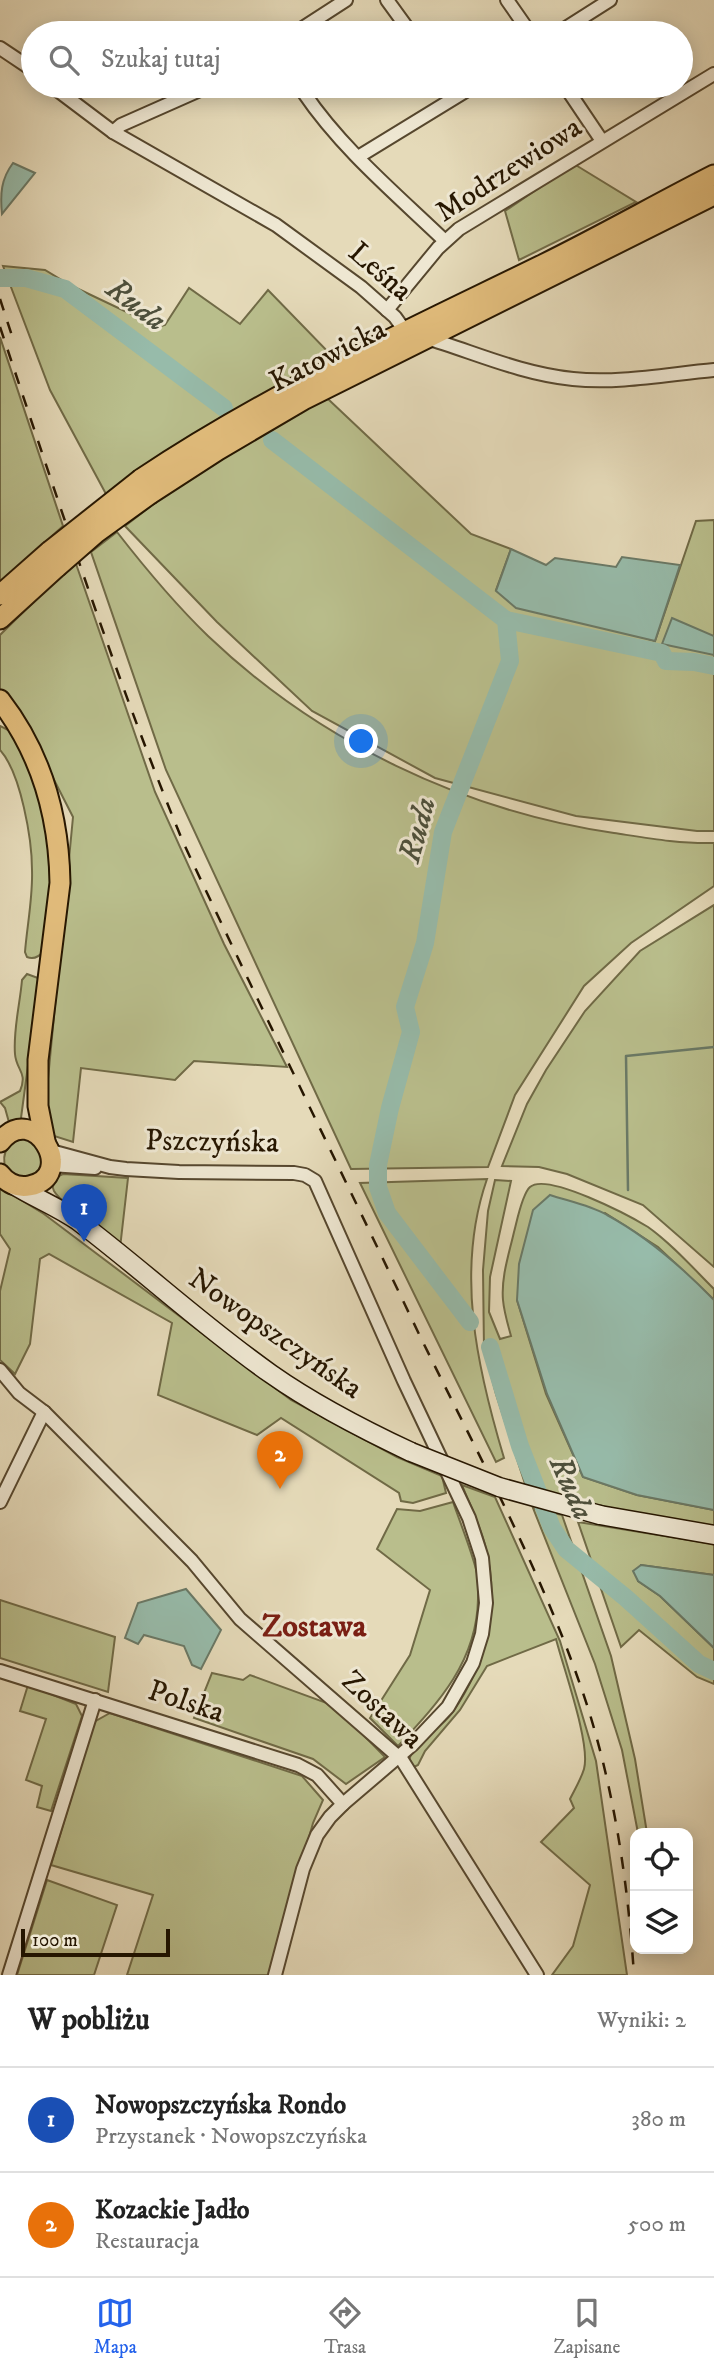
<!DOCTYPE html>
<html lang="pl">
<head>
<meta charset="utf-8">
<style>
	:root { --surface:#fff; --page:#f2f2f2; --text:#222; --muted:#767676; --line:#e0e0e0; --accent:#2563eb }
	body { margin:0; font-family:"IM FELL DW Pica",serif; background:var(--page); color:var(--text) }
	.controls { position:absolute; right:21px; bottom:21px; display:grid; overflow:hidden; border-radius:14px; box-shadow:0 4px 18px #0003 }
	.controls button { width:63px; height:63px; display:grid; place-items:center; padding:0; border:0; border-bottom:2px solid var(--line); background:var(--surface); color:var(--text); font:35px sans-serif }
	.scale { position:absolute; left:21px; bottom:18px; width:149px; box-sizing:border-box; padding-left:7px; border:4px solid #261600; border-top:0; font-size:19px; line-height:24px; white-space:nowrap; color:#261600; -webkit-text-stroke:5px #eee7d2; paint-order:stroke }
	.you { position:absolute; left:362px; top:742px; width:24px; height:24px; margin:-18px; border:5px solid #fff; border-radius:50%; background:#1a73e8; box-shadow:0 0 0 10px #1a73e833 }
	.badge { display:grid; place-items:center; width:46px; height:46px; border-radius:50%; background:var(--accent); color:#fff; font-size:23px; font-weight:700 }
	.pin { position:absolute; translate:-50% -58px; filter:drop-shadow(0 2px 4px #0008) }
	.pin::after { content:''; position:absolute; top:37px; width:24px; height:21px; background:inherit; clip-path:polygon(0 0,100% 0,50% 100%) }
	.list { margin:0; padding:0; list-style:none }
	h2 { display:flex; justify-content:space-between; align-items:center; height:91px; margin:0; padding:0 28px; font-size:30px }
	h2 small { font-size:23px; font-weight:400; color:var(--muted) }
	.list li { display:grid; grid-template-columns:46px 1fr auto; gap:21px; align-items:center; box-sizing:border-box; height:105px; padding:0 28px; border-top:2px solid var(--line) }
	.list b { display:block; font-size:26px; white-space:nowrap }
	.list p { margin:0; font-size:23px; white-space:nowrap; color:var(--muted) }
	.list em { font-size:23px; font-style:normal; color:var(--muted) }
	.icon { flex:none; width:38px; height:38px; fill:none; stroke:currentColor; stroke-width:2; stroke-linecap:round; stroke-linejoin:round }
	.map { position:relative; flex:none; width:714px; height:1975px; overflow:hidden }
	.search { position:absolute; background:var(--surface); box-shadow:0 4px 18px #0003; left:21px; right:21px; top:21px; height:77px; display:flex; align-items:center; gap:18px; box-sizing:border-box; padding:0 24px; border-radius:38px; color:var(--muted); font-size:26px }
	.sheet { height:301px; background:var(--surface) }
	nav { display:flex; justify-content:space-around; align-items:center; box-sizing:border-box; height:98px; border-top:2px solid var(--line); background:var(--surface); font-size:19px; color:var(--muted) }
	nav a { display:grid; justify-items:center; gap:4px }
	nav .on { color:var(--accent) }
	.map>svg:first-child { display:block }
	.green { fill:#b9be8c; stroke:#706a46; stroke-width:2 }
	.water { fill:#97bbaa; stroke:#6a7966; stroke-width:2 }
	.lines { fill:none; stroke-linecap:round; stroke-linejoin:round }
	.stream { stroke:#6a7966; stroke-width:2.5 }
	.river { stroke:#97bbaa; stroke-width:18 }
	.minor-casing { stroke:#56472e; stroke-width:16 }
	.secondary-casing { stroke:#261600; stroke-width:21 }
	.primary-casing { stroke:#261600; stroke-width:23 }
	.minor { stroke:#eee7d2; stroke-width:12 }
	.secondary { stroke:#eee7d2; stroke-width:18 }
	.primary { stroke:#e2bd7c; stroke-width:19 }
	.rail { stroke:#261600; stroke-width:2.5; stroke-dasharray:12 12; stroke-linecap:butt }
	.secondary-bridge-casing { stroke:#261600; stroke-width:21; stroke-linecap:butt }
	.primary-bridge-casing { stroke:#261600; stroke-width:23; stroke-linecap:butt }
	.secondary-bridge { stroke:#eee7d2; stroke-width:18 }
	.primary-bridge { stroke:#e2bd7c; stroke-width:19 }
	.labels { text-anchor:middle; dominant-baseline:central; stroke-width:6; stroke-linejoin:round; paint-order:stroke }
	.street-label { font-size:30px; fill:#261600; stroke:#eee7d2 }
	.water-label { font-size:32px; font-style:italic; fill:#4e503c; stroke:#eee7d2 }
	.neighbourhood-label { font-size:32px; font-weight:bold; fill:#7a1f14; stroke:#eee7d2 }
</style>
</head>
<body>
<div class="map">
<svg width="714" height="1975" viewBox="0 0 714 1975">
	<rect width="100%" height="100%" fill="#e5dab9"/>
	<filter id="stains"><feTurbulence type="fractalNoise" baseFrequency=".00286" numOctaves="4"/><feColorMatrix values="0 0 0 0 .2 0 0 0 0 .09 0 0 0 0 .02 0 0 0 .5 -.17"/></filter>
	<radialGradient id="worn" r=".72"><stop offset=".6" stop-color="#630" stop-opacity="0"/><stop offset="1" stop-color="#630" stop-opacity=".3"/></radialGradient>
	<!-- green -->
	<g class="green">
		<path d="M574 164 636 202 519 260 505 211Z"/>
		<path d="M3 266 45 270 70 285 158 327 165 325 189 288 240 324 268 290 334 358 154 460 106 494 50 390Z"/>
		<path d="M0 337 63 526 0 583Z"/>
		<path d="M328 399 471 534 511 549 496 590 655 641 696 521 714 520V831H697L576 816 435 778 312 711 217 622 125 526 186 479 311 405Z"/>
		<path d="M117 532C145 568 175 604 208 636 318 741 463 811 614 833 647 838 680 844 714 843V886L631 943 584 986 515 1095 488 1167 351 1169 166 770 91 552Z"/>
		<path d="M75 561 155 792 224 944 287 1067 194 1061 175 1080 81 1068 73 1142 51 1135 46 1100 73 817 47 766 43 754 0 692V635Z"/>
		<path d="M0 726 12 732C24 758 36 784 44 812 56 856 49 906 44 951 39 957 34 960 27 957L25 952C27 926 33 897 32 870 32 840 21 773 0 750Z"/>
		<path d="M714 905V1267L643 1205 567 1174 539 1167 502 1166 527 1104 546 1070 585 1011 640 951Z"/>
		<path d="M27 974 38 978 39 983 21 1118 14 1127 10 1126 5 1108 0 1102 20 1091C28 1072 16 1070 15 1054 13 1030 20 1004 22 980Z"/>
		<path d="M29 1138 44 1152 41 1171 23 1180 6 1171C0 1150 9 1140 29 1138Z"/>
		<path d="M63 1174 128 1178 120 1248C106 1236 62 1205 54 1191 50 1183 56 1177 63 1174Z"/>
		<path d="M487 1179C455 1271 477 1368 504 1458L496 1462 360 1183Z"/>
		<path d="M495 1180 511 1181 490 1277 489 1312 500 1339 511 1336C508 1325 504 1312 503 1300 501 1277 509 1254 514 1232 517 1221 522 1194 530 1187 547 1172 630 1216 648 1227 672 1244 693 1268 714 1289V1300L658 1247 605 1213 517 1300 546 1394 583 1477 637 1495 714 1510V1528L595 1505 526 1487 496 1394 484 1349 483 1270 488 1211Z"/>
		<path d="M0 1187 44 1214 291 1400 397 1457 442 1476 446 1493 413 1503 401 1501 399 1493 281 1418 257 1435 158 1395 172 1323 49 1254 40 1259 30 1344 15 1374 0 1360V1291L10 1249 0 1234Z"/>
		<path d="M462 1485 495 1497 560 1641 596 1761 627 1975H552L573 1946 590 1885 541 1842 574 1808 570 1799C575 1789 581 1779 584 1769 591 1744 563 1667 556 1639L487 1666 460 1710 425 1751 418 1765 414 1767 409 1760C415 1740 440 1730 452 1713 487 1663 501 1605 485 1545 480 1525 470 1505 462 1485Z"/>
		<path d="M453 1502C461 1525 471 1549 477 1573 479 1581 478 1591 478 1599 477 1662 438 1703 398 1746L370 1718 410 1655 430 1590 377 1549 397 1509 420 1511Z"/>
		<path d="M533 1508 562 1515 611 1656 635 1759 647 1833H638L622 1750 595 1664Z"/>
		<path d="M578 1522 714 1544V1575L641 1565 638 1581 660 1596 714 1648V1684L697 1677 639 1630 621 1647Z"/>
		<path d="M0 1600 115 1637 108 1692 0 1658Z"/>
		<path d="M212 1673 243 1680 250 1675 335 1706 385 1757 346 1784 313 1759 194 1718Z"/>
		<path d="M28 1685 76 1704 82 1716 51 1811 37 1807 42 1786 26 1780 46 1719 20 1711Z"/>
		<path d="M110 1713 302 1776 323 1800 313 1823 271 1975H127L153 1895 51 1865 94 1722Z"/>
		<path d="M47 1880 117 1905 94 1975H17Z"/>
	</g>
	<!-- water -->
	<g class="water">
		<path d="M13 163 35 173 2 214C0 194 1 179 13 163Z"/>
		<path d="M511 549 546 565 555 558 616 567 622 557 680 565 655 641 516 608 496 591Z"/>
		<path d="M672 618 714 636V655L662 644Z"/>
		<path d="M550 1195C568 1201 590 1205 607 1215 648 1237 682 1267 714 1300V1510L637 1495 583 1477 547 1394 517 1300 519 1264 533 1210Z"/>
		<path d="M641 1565 714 1575V1648L660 1596 638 1581 633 1571Z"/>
		<path d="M186 1589 221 1630 201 1669 192 1665 184 1646 144 1635 138 1644 125 1638 138 1603Z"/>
	</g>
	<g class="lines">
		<!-- stream -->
		<path class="stream" d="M628 1190 626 1056 714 1047"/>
		<!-- river -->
		<g class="river">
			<path d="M0 278H26L65 289 224 408"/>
			<path d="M272 440 506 620 510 661 443 832 425 943 405 1007 411 1032 390 1108 378 1165V1187L387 1213 470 1322"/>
			<path d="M506 620 662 653 666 661 694 662 714 666"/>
			<path d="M490 1347 520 1446 552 1528 566 1549 626 1598 699 1664 714 1671"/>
		</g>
		<!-- minor casing -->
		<g class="minor-casing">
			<g id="minor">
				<path d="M387 0 411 33"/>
				<path d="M507 0 530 33"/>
				<path d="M295 33 346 0"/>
				<path d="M558 33 610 0"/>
				<path d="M0 48 33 70"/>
				<path d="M52 86 113 132 276 225 361 287 395 317 405 331 410 332"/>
				<path d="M565 86 602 141"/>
				<path d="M304 93C342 149 396 194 445 241"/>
				<path d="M113 132 121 125 209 86"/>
				<path d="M358 157 474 86"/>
				<path d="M387 310 438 248 459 229 714 74"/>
				<path d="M427 338C476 353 522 374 573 379 618 384 669 374 714 370"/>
				<path d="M51 1151 110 1167 126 1169 179 1172 294 1173 305 1175 315 1181 404 1381 469 1518 482 1558 486 1603 482 1634 473 1663 448 1707 412 1745 343 1804 330 1817 317 1835 303 1869 275 1975"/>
				<path d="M51 1165 95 1168"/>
				<path d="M0 1370 19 1393 44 1412 192 1561 240 1619 402 1760 537 1975"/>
				<path d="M0 1502 44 1412"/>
				<path d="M0 1671 298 1765 317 1775 343 1804"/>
				<path d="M9 1975 95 1700"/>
			</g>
		</g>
		<!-- secondary casing -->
		<g class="secondary-casing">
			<g id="secondary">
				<path d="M14 1185C35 1198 58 1207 78 1221 144 1271 204 1327 271 1374 315 1405 362 1429 411 1452"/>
				<path d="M600 1515 714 1535"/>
			</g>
		</g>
		<!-- primary casing -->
		<g class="primary-casing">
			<g id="primary">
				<path d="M141 479C268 394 407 331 544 264 601 236 657 204 714 175"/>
				<path d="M150 494 218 450 303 400 714 195"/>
				<path d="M0 595 50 551"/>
				<path d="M0 619 57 567"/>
				<path d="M0 700C41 753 59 817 60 883L38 1060V1106L45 1141"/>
				<path d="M0 1142C34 1099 79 1177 29 1186 17 1188 7 1183 0 1174"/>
			</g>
		</g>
		<!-- minor -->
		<use href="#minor" class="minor"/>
		<!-- secondary -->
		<use href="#secondary" class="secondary"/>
		<!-- primary -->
		<use href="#primary" class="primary"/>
		<!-- rail -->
		<g class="rail">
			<path d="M0 299 13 339"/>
			<path d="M0 327C58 500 114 674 183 842 260 1006 340 1169 418 1332 478 1455 546 1578 588 1708 615 1795 628 1884 634 1975"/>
		</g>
		<!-- secondary-bridge casing -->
		<g class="secondary-bridge-casing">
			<path id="secondary-bridge" d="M411 1452 499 1487 600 1515"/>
		</g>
		<!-- primary-bridge casing -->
		<g class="primary-bridge-casing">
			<g id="primary-bridge">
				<path d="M50 551 141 479"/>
				<path d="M57 567 96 533 150 494"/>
			</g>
		</g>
		<!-- secondary-bridge -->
		<use href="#secondary-bridge" class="secondary-bridge"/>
		<!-- primary-bridge -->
		<use href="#primary-bridge" class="primary-bridge"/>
	</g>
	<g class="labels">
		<!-- street labels -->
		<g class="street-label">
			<text transform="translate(509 170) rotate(-33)">Modrzewiowa</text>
			<text transform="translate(380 272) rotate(41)">Leśna</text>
			<text transform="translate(328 356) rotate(-27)">Katowicka</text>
			<text transform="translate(212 1142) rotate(1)">Pszczyńska</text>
			<text transform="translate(275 1334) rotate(35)">Nowopszczyńska</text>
			<text transform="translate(186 1702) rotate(18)">Polska</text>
			<text transform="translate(382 1710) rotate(43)">Zostawa</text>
		</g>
		<!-- water labels -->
		<g class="water-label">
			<text transform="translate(136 305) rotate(37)">Ruda</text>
			<text transform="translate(418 830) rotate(-75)">Ruda</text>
			<text transform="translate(571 1488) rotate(66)">Ruda</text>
		</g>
		<!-- neighbourhood labels -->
		<g class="neighbourhood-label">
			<text x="314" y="1627">Zostawa</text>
		</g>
	</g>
	<rect width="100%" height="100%" filter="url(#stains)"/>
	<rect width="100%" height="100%" fill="url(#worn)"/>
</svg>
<div class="controls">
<button><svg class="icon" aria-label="locate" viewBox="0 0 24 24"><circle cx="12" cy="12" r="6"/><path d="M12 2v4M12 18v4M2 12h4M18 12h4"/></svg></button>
<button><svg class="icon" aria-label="layers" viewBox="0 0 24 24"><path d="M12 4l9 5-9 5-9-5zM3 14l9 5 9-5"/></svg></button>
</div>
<div class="scale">100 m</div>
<div class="you"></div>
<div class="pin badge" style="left:84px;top:1242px;background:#1a4fb4">1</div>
<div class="pin badge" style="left:280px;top:1489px;background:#e8710a">2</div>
<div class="search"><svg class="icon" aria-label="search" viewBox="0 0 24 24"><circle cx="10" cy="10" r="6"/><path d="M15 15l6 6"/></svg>Szukaj tutaj</div>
</div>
<section class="sheet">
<h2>W pobliżu<small>Wyniki: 2</small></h2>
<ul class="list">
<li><span class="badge" style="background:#1a4fb4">1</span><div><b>Nowopszczyńska Rondo</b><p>Przystanek · Nowopszczyńska</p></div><em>380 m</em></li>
<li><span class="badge" style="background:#e8710a">2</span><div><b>Kozackie Jadło</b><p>Restauracja</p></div><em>500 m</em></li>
</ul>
</section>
<nav>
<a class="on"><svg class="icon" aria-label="map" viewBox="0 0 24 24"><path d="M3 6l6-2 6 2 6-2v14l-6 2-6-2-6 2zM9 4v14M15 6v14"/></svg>Mapa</a>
<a><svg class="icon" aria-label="directions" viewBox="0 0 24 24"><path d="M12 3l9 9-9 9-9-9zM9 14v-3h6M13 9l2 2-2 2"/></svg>Trasa</a>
<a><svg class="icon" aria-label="saved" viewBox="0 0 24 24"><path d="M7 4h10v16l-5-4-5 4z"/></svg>Zapisane</a>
</nav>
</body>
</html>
